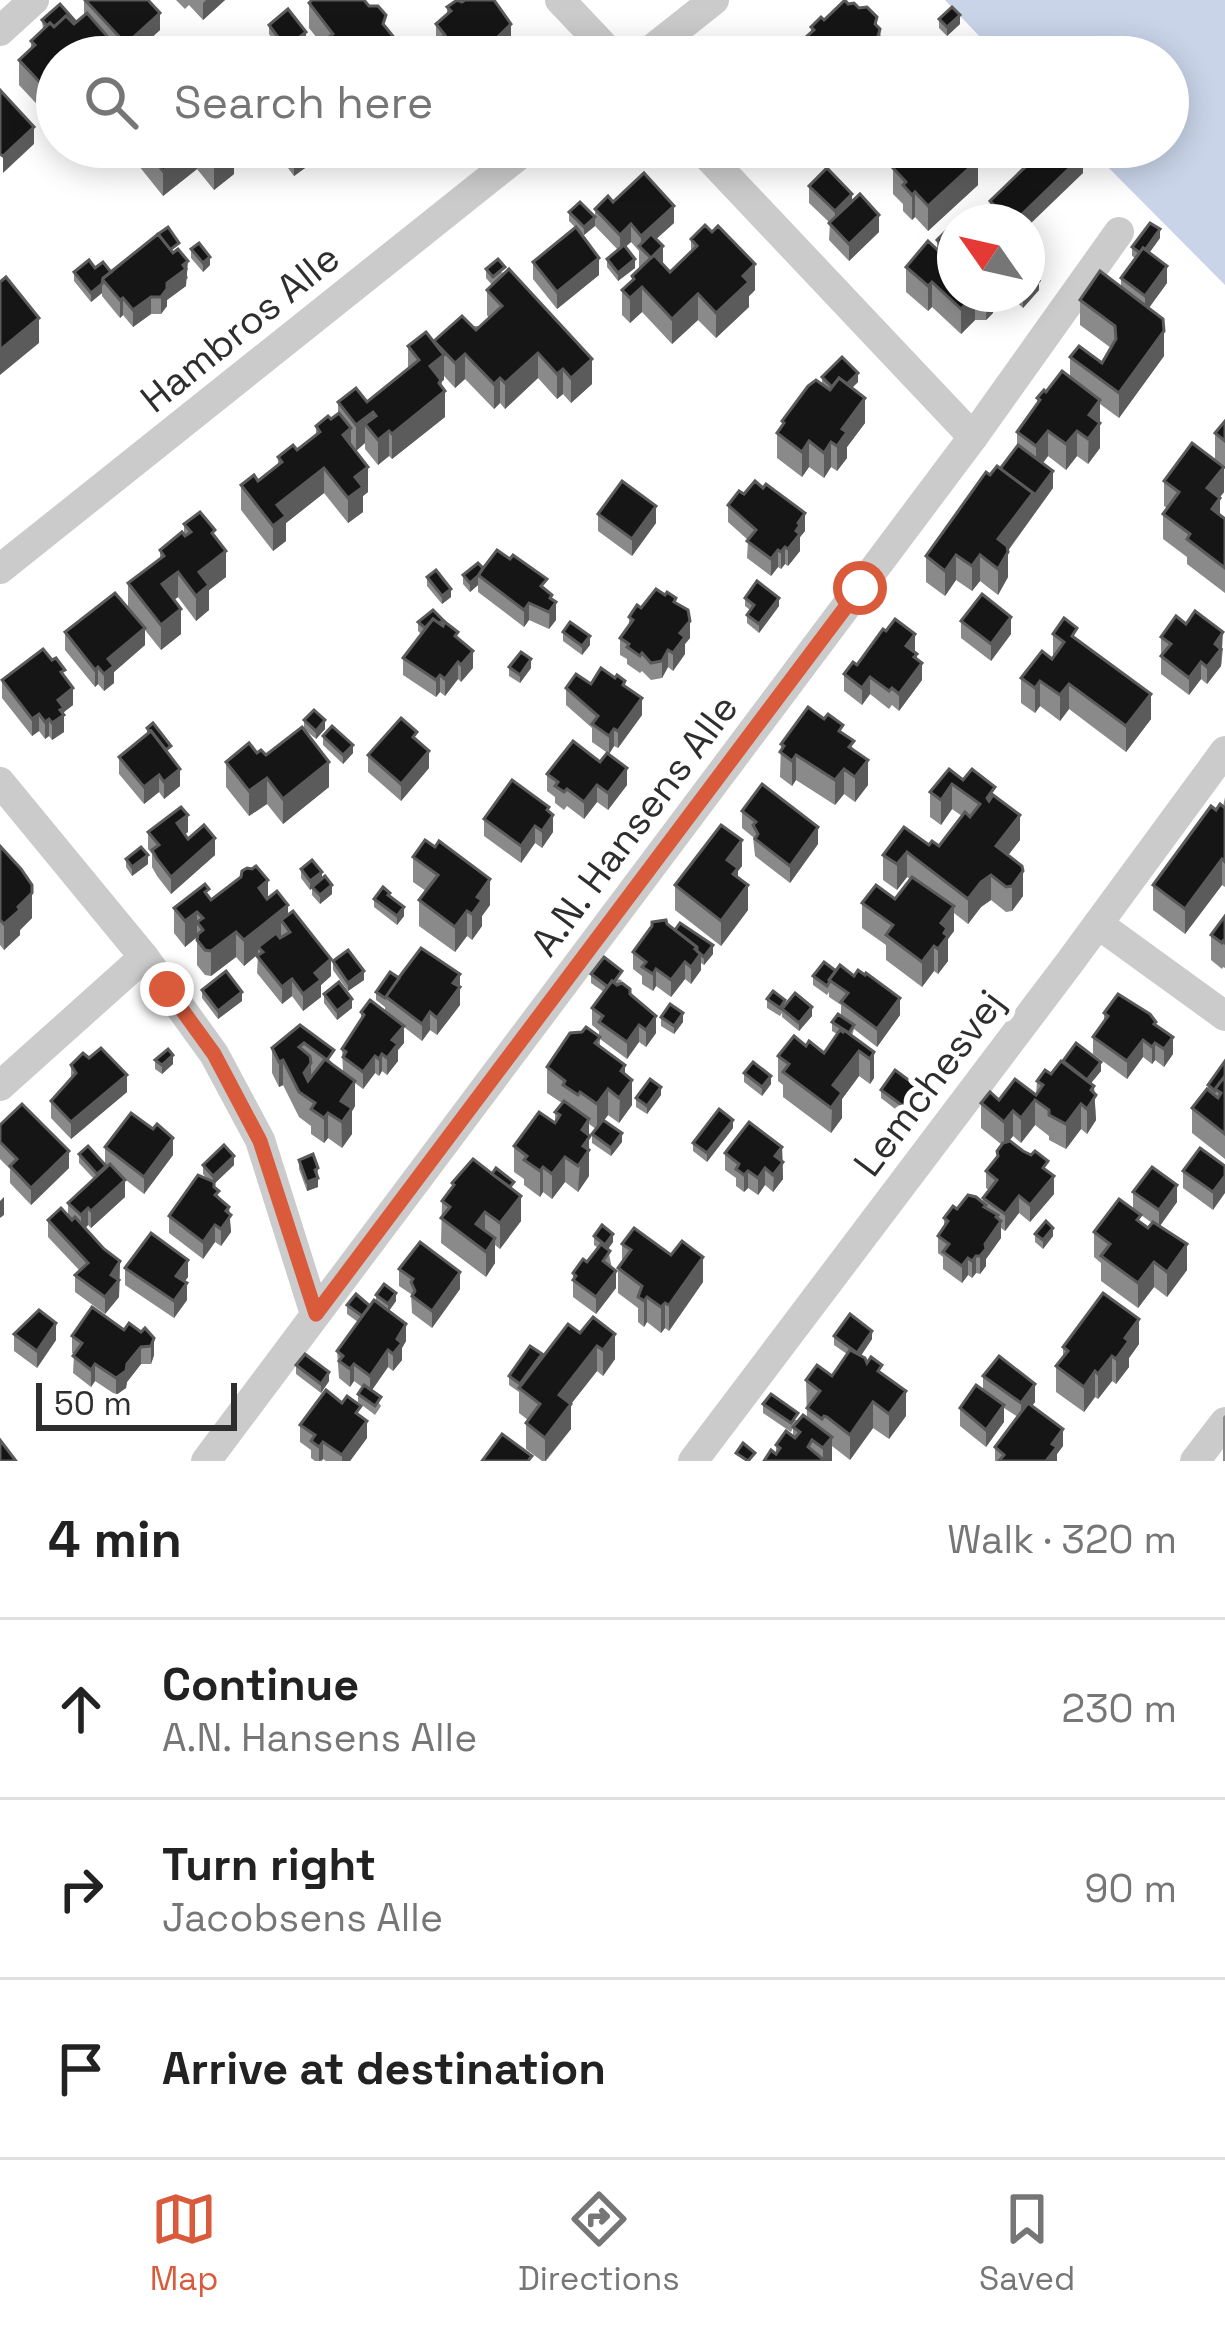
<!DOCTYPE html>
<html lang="en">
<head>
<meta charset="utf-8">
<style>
	:root { --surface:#fff; --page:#f6f6f6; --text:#222; --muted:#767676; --line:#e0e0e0; --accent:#d95b3b }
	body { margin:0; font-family:"Space Grotesk",sans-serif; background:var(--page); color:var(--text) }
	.compass { position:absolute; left:937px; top:204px; width:108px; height:108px; border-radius:50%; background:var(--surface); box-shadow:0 6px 30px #0003; rotate:304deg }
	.scale { position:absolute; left:36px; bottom:30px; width:201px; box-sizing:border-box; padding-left:12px; border:6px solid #2e2e2e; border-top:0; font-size:33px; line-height:42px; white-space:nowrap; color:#2e2e2e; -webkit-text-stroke:9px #fff; paint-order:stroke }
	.stop { position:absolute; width:36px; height:36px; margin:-27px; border:9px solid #d95b3b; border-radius:50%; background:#fff }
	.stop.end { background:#d95b3b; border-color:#fff; box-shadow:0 3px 12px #0008 }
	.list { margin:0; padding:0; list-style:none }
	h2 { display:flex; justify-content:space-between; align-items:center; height:156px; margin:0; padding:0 48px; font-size:51px }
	h2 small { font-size:39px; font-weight:400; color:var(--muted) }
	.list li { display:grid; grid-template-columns:78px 1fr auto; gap:36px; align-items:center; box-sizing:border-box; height:180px; padding:0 48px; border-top:3px solid var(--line) }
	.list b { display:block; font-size:45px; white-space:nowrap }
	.list p { margin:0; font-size:39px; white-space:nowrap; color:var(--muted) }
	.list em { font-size:39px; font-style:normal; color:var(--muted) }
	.icon { flex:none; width:66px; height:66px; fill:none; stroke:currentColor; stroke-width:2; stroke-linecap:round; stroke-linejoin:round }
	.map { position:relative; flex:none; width:1225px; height:1461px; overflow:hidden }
	.search { position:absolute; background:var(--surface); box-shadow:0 6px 30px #0003; left:36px; right:36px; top:36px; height:132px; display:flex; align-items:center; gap:30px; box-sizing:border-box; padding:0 42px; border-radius:66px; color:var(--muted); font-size:45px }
	.sheet { height:696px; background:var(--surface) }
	nav { display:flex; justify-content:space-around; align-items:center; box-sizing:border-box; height:168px; border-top:3px solid var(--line); background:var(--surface); font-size:33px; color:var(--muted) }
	nav a { display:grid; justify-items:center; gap:6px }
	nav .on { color:var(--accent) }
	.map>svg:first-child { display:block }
	.water { fill:#c9d4e9 }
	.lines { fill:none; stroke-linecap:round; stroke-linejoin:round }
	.minor { stroke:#cbcbcb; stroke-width:30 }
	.wall { fill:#8a8a8a }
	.shaded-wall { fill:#5b5b5b }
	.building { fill:#151515; stroke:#5b5b5b; stroke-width:3 }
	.route { stroke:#d95b3b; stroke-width:15 }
	.labels { text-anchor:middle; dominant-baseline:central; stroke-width:12; stroke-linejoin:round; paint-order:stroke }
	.street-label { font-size:39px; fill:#2e2e2e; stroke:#fff }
</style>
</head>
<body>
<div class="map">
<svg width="1225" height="1461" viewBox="0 0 1225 1461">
	<rect width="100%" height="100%" fill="#fff"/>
	<!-- water -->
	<path class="water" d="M945 0H1225V285L1088 147H1168V57H999Z"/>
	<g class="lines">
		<!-- minor -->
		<g class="minor">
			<path d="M560 0 614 57"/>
			<path d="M0 31 34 0"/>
			<path d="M642 57 714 0"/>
			<path d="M699 147 973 437"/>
			<path d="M0 569 529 147"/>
			<path d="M0 782 144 957 214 1054 260 1140 315 1314"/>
			<path d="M1098 924 1225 1016"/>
			<path d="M0 1086 144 957"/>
			<path d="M206 1461 973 437 1119 232"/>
			<path d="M693 1461 1070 962 1225 751"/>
			<path d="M1195 1461 1225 1422"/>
		</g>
	</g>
	<!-- wall -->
	<g class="wall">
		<path d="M84 0H148L160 30 130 57H122L107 41V57H57V106L47 115 19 85V60L31 49V41L43 30 42 20 75 23 84 15Z"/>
		<path d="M176 0H225L203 20 189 5 185 9Z"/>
		<path d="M309 3 386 27 396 57H319V45L321 43 309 28Z"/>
		<path d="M447 7 511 41 494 57H439V45L436 41V24L447 14Z"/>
		<path d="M939 19 960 24 947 36 939 28Z"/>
		<path d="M824 20 877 26 882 57H798V44L811 32V27Z"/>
		<path d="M269 25 306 40 286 56 269 34Z"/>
		<path d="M135 147H233L234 174 214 190 197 169 163 196 135 161Z"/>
		<path d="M265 147H334L294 176 282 160 277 163Z"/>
		<path d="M906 147H965L978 185 928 231 915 217 912 220 903 211V204L893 194V168L906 156Z"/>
		<path d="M1083 173 1027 222H994L990 218V201Z"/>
		<path d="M809 186 852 202 879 232 849 261 829 240 830 223 809 203Z"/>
		<path d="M613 202 674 223 656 239 663 265 670 272 691 252V239L755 290 749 296V307L716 338 698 320 672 344 642 312 630 323 622 315V290L632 281V276L639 269V251L631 242 625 247 635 268 618 281 607 267V259L618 250 595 226 584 235 577 229 599 275 557 309 533 279V262L576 228 569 221V212L595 217V209Z"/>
		<path d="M949 228 955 294H995L993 297V313L986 320H975L961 334 932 307 928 311 906 292V267L937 249V240Z"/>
		<path d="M1160 238 1149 253 1167 283 1149 308 1164 356 1119 418 1100 404V448L1088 464 1077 456 1066 470 1048 456 1043 463 1053 488 1008 551V577L998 595 980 581 972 591 956 580 945 596 926 582V556L990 475 1000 469 1017 446V432L1037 404V398L1070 378V357L1102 363 1111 348 1080 325V300L1121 287V278L1135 258 1132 256V247Z"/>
		<path d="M191 249 210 265 203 272 191 258Z"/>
		<path d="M179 251 188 278 186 280V286L167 300V306L161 314H151L133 327 123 315 120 318 102 296V293L91 302 74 281V272L95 268 111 272Z"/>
		<path d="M486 269 505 273 592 384 571 403 563 394 557 399 538 378 505 409 500 403 494 409 465 379 455 388 444 376 441 386 445 417 392 459 389 456 378 465 365 449V443L356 451 368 492 363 496V512L348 523 324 493 286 523V541L273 551 241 510V485L258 481 278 466V457L297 450 316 436V426L338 414V402H367L408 369V346L434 344 471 326H480L489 318 487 315V290L492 285 486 278Z"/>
		<path d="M1039 290 1023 308 1011 297V294H1027Z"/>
		<path d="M822 377 858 382 852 388 865 423 847 447V458L837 471 831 467 824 478 809 467 802 477 777 458V433L782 426V421L822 385Z"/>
		<path d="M1225 421V466L1215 459V433Z"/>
		<path d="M1164 481 1224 492 1219 498 1220 515 1225 519V593L1187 564V557L1163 539V514L1167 508 1164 506Z"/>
		<path d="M728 505 805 531 800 537V551L788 566 785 564 781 569 778 567 771 576 747 558 748 540 728 522Z"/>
		<path d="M598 514 656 523 632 556 598 531Z"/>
		<path d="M184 524 215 537 226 577 209 590V610L196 621 178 597 174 600 181 634 161 650 145 630V645L114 672V683L104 691 98 684 95 687 65 650V632L128 609V583L160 559V550L184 535Z"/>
		<path d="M483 568 547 591 552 599 556 620 549 629 529 620 524 627 478 592V585L470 592 463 584V575Z"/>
		<path d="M427 577 451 597 442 604 427 586Z"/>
		<path d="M745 598 779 606 759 633 747 623V615L750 610 745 606Z"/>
		<path d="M676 603 690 638 685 644V654L673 671 668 667 662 678 651 680 642 671 640 673 627 664V659L620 655V638L629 626V617L641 608Z"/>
		<path d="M961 621 1011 634 991 661 961 638Z"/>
		<path d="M418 622 444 623 458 638 473 668 461 682 458 679 445 696 440 692 436 697 403 675V658L421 634 418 631Z"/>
		<path d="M1186 624 1223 649 1221 666 1207 684 1201 679 1189 695 1161 674V637Z"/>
		<path d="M563 632 590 645 582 655 563 641Z"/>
		<path d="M1053 634 1077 640 1151 719 1126 752 1069 709 1060 721 1040 706 1035 713 1021 703V678L1053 658Z"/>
		<path d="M915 651 922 680 899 711 892 705 889 709 870 694 862 705 844 691V674L857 665Z"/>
		<path d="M509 667 531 668 520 683 509 676Z"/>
		<path d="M65 677 73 705 64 712V732L52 740 49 736 45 739 39 731 32 736 2 698V680Z"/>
		<path d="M591 684 625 686 642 715 618 748 614 746 609 754 592 742V728L566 705V688Z"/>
		<path d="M304 720 325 729 316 739 304 729Z"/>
		<path d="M147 728 171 755 170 756 180 786 164 799 159 792 144 804 119 774V757L147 735Z"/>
		<path d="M843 733 854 750 868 785 855 802 844 794 835 805 796 780 792 786 780 777 781 744Z"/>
		<path d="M323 736 353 753 343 764 323 745Z"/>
		<path d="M417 741 429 768 401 801 368 772V755Z"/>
		<path d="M257 753 266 755 329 787 283 824 267 804 249 816 226 787V762Z"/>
		<path d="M547 774 627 785 608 810 597 802 584 819 567 806 564 810 555 803V797L547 791Z"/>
		<path d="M963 780 995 796 1020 840 1008 855 1023 896 1012 911 1006 912 991 900 981 907 968 924 954 913V931L948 939V961L938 974 934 971 922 987 886 960V945L862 928V903L895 899 910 879 907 877 897 890 883 880V855L929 845 939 846 962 816 952 809 941 825 930 817V792Z"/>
		<path d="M1225 797V887L1222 885 1185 934 1153 910V885L1216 810 1223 807Z"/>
		<path d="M742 811 818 844 790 883 755 856 753 837 742 828Z"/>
		<path d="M549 812 553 832 542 848 535 843 521 863 484 836V819Z"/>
		<path d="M148 832H188L185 834 188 839 215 855 171 894 157 876 152 867V854L148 849Z"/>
		<path d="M0 846 32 918 20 930V935L4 950 0 945Z"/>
		<path d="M413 857 490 905 482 916V926L472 940 467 936 455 952 419 926V900L426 891 413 882Z"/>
		<path d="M126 859 148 864 132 876 126 867Z"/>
		<path d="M742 866 738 871V878L748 910 721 946 675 910V885Z"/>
		<path d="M301 869 322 879 332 894 320 904 312 895V888L310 890 301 878Z"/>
		<path d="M209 897 211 900 268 898 288 915 331 976 321 985V997L303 1011 292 996 282 1004 257 973 258 954 244 966 236 957 211 976 205 975 197 965V937L185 947 174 933V908Z"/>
		<path d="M390 897 404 916 397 925 374 907V899Z"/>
		<path d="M1225 916V968L1223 967 1222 969 1211 960V935Z"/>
		<path d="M667 924 713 954 704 965 701 963V970L691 984 685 979 671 997 656 986 653 991 642 984V976L633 969V952L652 926Z"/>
		<path d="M333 961 364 980 348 991 333 970Z"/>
		<path d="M824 962 900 1015 877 1047 854 1029 852 1036 874 1052V1078L870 1084 859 1076 842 1099V1118L831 1133 783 1097V1085L778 1081V1056L806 1046 824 1053 837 1034 832 1031V1022L841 1017V1005L829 997V992L827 995 813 985V976Z"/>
		<path d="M460 974V1005L437 1035 430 1030 422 1041 404 1027V1043L398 1050V1061L387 1075 382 1071 379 1076 375 1073 363 1089 355 1083V1106L352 1111V1134L342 1148 328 1138 324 1143 311 1134V1126L299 1117 283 1085 279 1087 272 1073V1048L300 1025 334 1065 343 1072 342 1049 361 1020V1012L385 1011V1007L376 1000V992L399 978Z"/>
		<path d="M591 974 622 980 619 984 630 994 656 1033 646 1047 639 1042 627 1059 600 1039V1047L625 1075 632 1105 619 1123 608 1115 604 1120 622 1142 611 1156 592 1143V1134L596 1129 589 1124V1176L578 1192 565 1182 552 1199 543 1192 540 1197 524 1185V1179L514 1172V1146L555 1122V1112L562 1103 547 1093V1067L599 1037V1031L592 1025V1008L604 992 591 983Z"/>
		<path d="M202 990 242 1001 218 1019 202 998Z"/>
		<path d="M324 994 352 1008 337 1020 324 1003Z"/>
		<path d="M767 999 785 1005 812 1016 799 1031 782 1017V1013L780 1016 767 1008Z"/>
		<path d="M1104 1013 1156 1025 1173 1054 1164 1067 1155 1060 1152 1064 1143 1057 1127 1079 1093 1054V1037L1104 1021Z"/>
		<path d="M661 1017 683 1022 674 1034 661 1026Z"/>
		<path d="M155 1060 173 1064 162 1074 155 1069Z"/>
		<path d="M1225 1061V1159L1192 1133V1108L1208 1089V1085Z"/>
		<path d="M71 1065 127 1092 71 1139 51 1118V1101L71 1079Z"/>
		<path d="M1101 1071 1091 1083 1094 1094 1096 1120 1087 1134 1081 1129 1066 1149 1049 1140V1136L1035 1125 1021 1143 1013 1136 1009 1141 1048 1172 1054 1194 1030 1222 1019 1213 1005 1231 1001 1228V1238L986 1259V1266L980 1274 976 1273 972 1278 968 1275 962 1283 943 1269V1257L938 1253V1236L944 1227V1218L957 1209 983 1203V1198L989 1190 986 1188V1171L997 1157 1002 1145 981 1128V1103L1036 1095 1037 1081 1051 1074Z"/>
		<path d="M744 1073 771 1084 762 1096 744 1082Z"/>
		<path d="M881 1090 918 1095 903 1115 881 1098Z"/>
		<path d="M661 1095 647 1114 636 1107V1098Z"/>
		<path d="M0 1125 69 1168 31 1205 10 1183V1169L0 1159Z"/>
		<path d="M733 1128 707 1162 693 1151V1143Z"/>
		<path d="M105 1147 173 1155 144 1194 122 1177 125 1197 91 1228 88 1225 85 1228 104 1249 120 1261 119 1297 105 1314 75 1292V1275L80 1271 48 1237V1220L68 1215V1203L94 1179 79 1163V1154L105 1164Z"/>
		<path d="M782 1147 783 1179 773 1192 765 1185 758 1195 748 1188 744 1192 736 1186V1178L725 1170V1153Z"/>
		<path d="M299 1160 318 1168V1187L307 1191 299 1169Z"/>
		<path d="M203 1165H234L214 1184 219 1198 229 1213 231 1232 221 1246 215 1242 203 1259 169 1233V1216L208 1180 203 1174Z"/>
		<path d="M1225 1166 1213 1210 1183 1188V1171Z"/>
		<path d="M452 1183 521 1221 500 1249 495 1245V1263L486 1277 441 1243 442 1201 452 1188Z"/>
		<path d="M1133 1192 1177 1202 1160 1226 1187 1270 1167 1297 1154 1287 1138 1308 1101 1281V1263L1094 1257V1232L1148 1228 1152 1223 1133 1209Z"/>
		<path d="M1035 1234 1053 1236 1043 1249 1035 1242Z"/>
		<path d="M594 1236 613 1242 608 1249 616 1288 596 1314 573 1297V1273L587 1262 598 1248 594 1245Z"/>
		<path d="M622 1244 703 1282 669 1331 665 1328 661 1333 647 1322 644 1327 638 1322V1308L618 1293V1268L622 1263Z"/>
		<path d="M125 1268 188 1277 184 1282 187 1300 174 1318 125 1285Z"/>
		<path d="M399 1269 460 1289 432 1328 412 1313 411 1294 399 1286Z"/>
		<path d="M376 1295 396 1301 389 1311 406 1341 402 1348V1360L393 1371 388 1367 371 1391 381 1406 375 1415 358 1402V1394L362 1387 354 1381 350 1387 339 1378 337 1351 358 1322 347 1314V1305L370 1306 376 1302Z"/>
		<path d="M568 1324 615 1359 603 1376 597 1371 571 1404V1429L546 1461H542L526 1449V1423L528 1420 519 1413V1392L509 1385V1376L542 1359Z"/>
		<path d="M145 1328 154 1355 151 1364H141L127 1382 126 1388 116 1395 95 1381 91 1387 73 1373 74 1354 72 1353V1336L141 1332Z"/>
		<path d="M14 1334 56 1340 37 1368 14 1351Z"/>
		<path d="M834 1336 872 1339 861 1356 882 1374 906 1416 889 1439 873 1428 850 1460 832 1446V1461L776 1454V1445L793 1436V1428L791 1432 763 1413V1404L798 1421 807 1419 806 1380 832 1376 847 1354 834 1345Z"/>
		<path d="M1139 1344 1129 1358V1367L1116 1384 1112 1381 1098 1399 1095 1397 1084 1412 1056 1392V1366L1063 1357V1347Z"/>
		<path d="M296 1365 329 1381 321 1393 296 1374Z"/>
		<path d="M983 1376 1035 1402 1032 1406 1063 1446 1057 1454V1461H995V1447L1018 1417 1004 1408V1422L986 1447 960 1426V1408L983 1390Z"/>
		<path d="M1225 1415V1461H1223V1417Z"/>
		<path d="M361 1417 367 1438 350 1461H326L323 1459 322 1461H315L311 1458V1450L300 1442V1425Z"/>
	</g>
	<!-- shaded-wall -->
	<g class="shaded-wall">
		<path d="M206 0H225L203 20V3Z"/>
		<path d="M160 13V30L130 57H126V44Z"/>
		<path d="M960 15V24L947 36V27Z"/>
		<path d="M877 17 876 44 880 29 882 57H862Z"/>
		<path d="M511 24V41L494 57H477Z"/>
		<path d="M306 32V40L286 56V48Z"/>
		<path d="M107 36V57H83Z"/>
		<path d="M396 40V57H386L389 45Z"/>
		<path d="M454 46V57H447V51Z"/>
		<path d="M57 81V106L47 115V90Z"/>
		<path d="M34 127V144L3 173V156Z"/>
		<path d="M193 147H197V169L163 196V171Z"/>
		<path d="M277 147H282V160L277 163Z"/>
		<path d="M299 147H334L294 176V151Z"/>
		<path d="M234 149V174L214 190V165Z"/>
		<path d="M1083 155V173L1027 227V222H1014Z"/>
		<path d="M978 160V185L928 231V206Z"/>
		<path d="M915 192V217L912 220V195Z"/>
		<path d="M852 194V211L835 228V211Z"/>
		<path d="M674 206V223L644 250 641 248V236Z"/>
		<path d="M879 215V232L849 261V244Z"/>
		<path d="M595 217V226L584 235V227Z"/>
		<path d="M631 224V242L620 252V235Z"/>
		<path d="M1160 229V238L1142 263V254Z"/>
		<path d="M663 246V271L651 258Z"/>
		<path d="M210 257V265L203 272V263Z"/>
		<path d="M599 258V275L557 309V292Z"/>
		<path d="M635 259V268L618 281V273Z"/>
		<path d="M188 261 186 286 167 300V283Z"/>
		<path d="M755 264V290L749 296V307L716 338V313L743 276Z"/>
		<path d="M1167 266V283L1145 313V296Z"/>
		<path d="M1039 281V290L1023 308V299Z"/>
		<path d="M932 282V307L928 311V286Z"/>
		<path d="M102 284V293L91 302V293Z"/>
		<path d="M642 287V312L630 323V298Z"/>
		<path d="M167 289V306L161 314V297Z"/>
		<path d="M698 294V320L672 344V319Z"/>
		<path d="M987 294H995L993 297V313L986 320Z"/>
		<path d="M975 295V320L961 334V309Z"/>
		<path d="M151 297V314L133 327V310Z"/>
		<path d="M123 298V315L120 318V300Z"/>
		<path d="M39 318V343L0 375V350Z"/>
		<path d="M1164 331V356L1119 418V393Z"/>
		<path d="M538 353V378L505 409V383Z"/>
		<path d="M465 354V379L455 388V363Z"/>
		<path d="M444 355V380L441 382V395L445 391V417L392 459V434L430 366Z"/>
		<path d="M592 359V384L571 403V378Z"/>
		<path d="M563 369V394L557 399V374Z"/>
		<path d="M858 373V382L838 401V393Z"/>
		<path d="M500 378V403L494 409V384Z"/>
		<path d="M865 398V423L847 447V458L837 471V446L842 429Z"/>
		<path d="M1100 400V448L1088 464 1089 415Z"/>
		<path d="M373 412V434L365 424V443L356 451V425Z"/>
		<path d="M351 428V454L343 435Z"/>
		<path d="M389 431V456L378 465V440Z"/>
		<path d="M1048 431V456L1036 472V446Z"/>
		<path d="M1077 431V456L1066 470V444Z"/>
		<path d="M809 441V467L802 477V452Z"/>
		<path d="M831 442V467L824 478V453Z"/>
		<path d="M368 467V492L363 496V512L348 523V498L355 477Z"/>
		<path d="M1224 467V492L1207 514V488Z"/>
		<path d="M324 468V493L286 523V541L273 551V526L277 505Z"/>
		<path d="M1053 471V488L998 564V539L1033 493Z"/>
		<path d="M1220 498V523L1212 509Z"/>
		<path d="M656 506V523L632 556V539Z"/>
		<path d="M805 513V531L800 537V551L788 566V549L798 523Z"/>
		<path d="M785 547V564L781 569V552Z"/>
		<path d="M778 550V567L771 576V559Z"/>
		<path d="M226 551V577L209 590V610L196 621V596L199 572Z"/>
		<path d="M1008 552V577L998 595V569Z"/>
		<path d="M956 555V580L945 596V571Z"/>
		<path d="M980 555V581L972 591V566Z"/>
		<path d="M178 572V597L162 609V584Z"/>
		<path d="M478 576V585L470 592V583Z"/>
		<path d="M451 589V597L442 604V596Z"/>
		<path d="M552 595V608L556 602V620L549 629 550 598Z"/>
		<path d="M779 598V606L759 633V624Z"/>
		<path d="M529 603V620L524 627V610Z"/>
		<path d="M181 609V634L161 650V625Z"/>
		<path d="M1011 617V634L991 661V644Z"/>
		<path d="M690 621V638L685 644V654L673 671V653L680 633Z"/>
		<path d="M145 628V645L114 672V683L104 691V674L108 659Z"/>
		<path d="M1223 632 1221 666 1207 684V667L1215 644Z"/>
		<path d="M915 634V651L906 663V646Z"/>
		<path d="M590 636V645L582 655V646Z"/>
		<path d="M668 650V667L662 678V661Z"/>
		<path d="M473 651V668L461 682V665Z"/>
		<path d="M917 654V670L922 663V680L899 711V694Z"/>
		<path d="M531 659V668L520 683V675Z"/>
		<path d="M458 662V679L445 696V679Z"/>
		<path d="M1201 662V679L1189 695V678Z"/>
		<path d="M98 667V684L95 687V670Z"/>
		<path d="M440 675V692L436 697V680Z"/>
		<path d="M870 677V694L862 705V688Z"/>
		<path d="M1040 681V706L1035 713V688Z"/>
		<path d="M1069 684V709L1060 721V695Z"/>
		<path d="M73 688V705L64 712V732L52 740V723L58 700Z"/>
		<path d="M1151 694V719L1126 752V726Z"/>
		<path d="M642 698V715L618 748V731Z"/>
		<path d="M39 714V731L32 736V719Z"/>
		<path d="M49 719V736L45 739V722Z"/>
		<path d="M325 720V729L316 739V731Z"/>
		<path d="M614 729V746L609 754V736Z"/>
		<path d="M353 745V753L343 764V755Z"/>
		<path d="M429 751V768L401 801V784Z"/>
		<path d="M796 755V780L792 786V761Z"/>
		<path d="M868 760V785L855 802V777Z"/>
		<path d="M329 762V787L283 824V799Z"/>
		<path d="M627 768V785L608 810V793Z"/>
		<path d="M180 769V786L164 799V782Z"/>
		<path d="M844 769V794L835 805V780Z"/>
		<path d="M159 775V792L144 804V787Z"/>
		<path d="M267 778V804L249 816V791Z"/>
		<path d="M952 784V809L941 825V800Z"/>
		<path d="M597 785V802L584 819V802Z"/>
		<path d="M549 807V820L553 815V832L542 848V831Z"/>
		<path d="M188 815V832L177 840V823Z"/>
		<path d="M1020 815V840L996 871V846Z"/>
		<path d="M535 826V843L521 863V846Z"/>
		<path d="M818 827V844L790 883V866Z"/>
		<path d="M215 838V855L171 894V877Z"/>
		<path d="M742 840V866L738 871V894L727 860Z"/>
		<path d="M907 852V877L897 890V864Z"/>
		<path d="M148 855V864L132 876V867Z"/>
		<path d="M1222 859V885L1185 934V909Z"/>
		<path d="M1023 871V896L1012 911V886Z"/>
		<path d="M322 872V880L310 890V881Z"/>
		<path d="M991 875V900L981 907 968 924V899L981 882Z"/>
		<path d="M490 879V905L482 916V926L472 940V914L477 897Z"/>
		<path d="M268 880V906L259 888Z"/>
		<path d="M332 885V894L320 904V895Z"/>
		<path d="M748 885V910L721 946V921Z"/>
		<path d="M32 893V918L20 930V935L4 950V924Z"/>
		<path d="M288 905V928L281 920V936L262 951 258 947V954L244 966V940Z"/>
		<path d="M954 906V931L948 939V961L938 974V949L941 923Z"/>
		<path d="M404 907V916L397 925V916Z"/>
		<path d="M467 911V936L455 952V927Z"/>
		<path d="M197 912V937L185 947V921Z"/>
		<path d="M236 932V957L211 976V951Z"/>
		<path d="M713 945V954L704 965V957Z"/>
		<path d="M934 946V971L922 987V962Z"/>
		<path d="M701 953V970L691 984V967Z"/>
		<path d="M331 959V976L321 985V997L303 1011V994L315 973Z"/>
		<path d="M685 962V979L671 997V980Z"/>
		<path d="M656 969V986L653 991V974Z"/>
		<path d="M364 971V980L348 991V983Z"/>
		<path d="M460 974V1005L437 1035V1018L453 983Z"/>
		<path d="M292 979V996L282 1004V987Z"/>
		<path d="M242 992V1001L218 1019V1011Z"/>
		<path d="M900 998V1015L877 1047V1029Z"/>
		<path d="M352 999V1008L337 1020V1011Z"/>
		<path d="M812 1007V1016L799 1031V1023Z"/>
		<path d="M430 1012V1030L422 1041V1024Z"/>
		<path d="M683 1013V1022L674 1034V1026Z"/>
		<path d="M656 1016V1033L646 1047V1030Z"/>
		<path d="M639 1025V1042L627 1059V1042Z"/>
		<path d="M404 1026V1043L398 1050V1061L387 1075V1058L392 1040Z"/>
		<path d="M1173 1037V1054L1164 1067V1049Z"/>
		<path d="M1143 1040V1057L1127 1079V1061Z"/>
		<path d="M1155 1043V1060L1152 1064V1047Z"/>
		<path d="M859 1051V1076L842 1099V1118L831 1133 833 1085Z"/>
		<path d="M874 1052V1078L870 1084V1059Z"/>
		<path d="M382 1054V1071L379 1076V1059Z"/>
		<path d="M173 1055V1064L162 1074V1065Z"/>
		<path d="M375 1056V1073L363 1089V1072Z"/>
		<path d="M283 1060V1085L279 1087V1062Z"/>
		<path d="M1101 1062V1071L1087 1088V1080Z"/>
		<path d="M311 1063V1088L304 1098V1073Z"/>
		<path d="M625 1065V1090L632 1080V1105L619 1123 621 1071Z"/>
		<path d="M127 1075V1092L71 1139V1122Z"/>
		<path d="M771 1076V1084L762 1096V1087Z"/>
		<path d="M355 1081V1106L352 1111V1134L342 1148 341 1101Z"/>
		<path d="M1094 1086 1096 1120 1087 1134V1109L1091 1090Z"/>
		<path d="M661 1087V1095L647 1114V1106Z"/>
		<path d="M918 1087V1095L903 1115V1106Z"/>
		<path d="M608 1089V1115L597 1130V1104Z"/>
		<path d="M1035 1100V1125L1021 1143V1118Z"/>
		<path d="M1081 1104V1129L1066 1149V1124Z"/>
		<path d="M1013 1111V1136L1004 1147V1122Z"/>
		<path d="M328 1113V1138L324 1143V1118Z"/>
		<path d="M589 1119V1176L578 1192 582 1130Z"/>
		<path d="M733 1120V1128L707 1162V1153Z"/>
		<path d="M622 1133V1142L611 1156V1148Z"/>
		<path d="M173 1138V1155L144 1194V1177Z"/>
		<path d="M782 1147 783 1179 773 1192 775 1156Z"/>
		<path d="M69 1151V1168L31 1205V1188Z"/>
		<path d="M234 1156V1165L213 1185V1176Z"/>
		<path d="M565 1157V1182L552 1199V1174Z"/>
		<path d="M543 1167V1192L540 1197V1171Z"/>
		<path d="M765 1168V1185L758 1195V1178Z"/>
		<path d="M748 1171V1188L744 1192V1175Z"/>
		<path d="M1054 1176V1194L1030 1222V1205Z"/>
		<path d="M1225 1176V1193L1213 1210V1192Z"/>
		<path d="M318 1178V1187L307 1191V1182Z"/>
		<path d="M125 1180V1197L91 1228V1211Z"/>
		<path d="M1177 1185V1202L1159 1227V1210Z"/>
		<path d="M521 1196V1221L500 1249V1223Z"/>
		<path d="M1019 1196V1213L1005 1231V1214Z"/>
		<path d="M4 1197V1215L0 1218V1201Z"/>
		<path d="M229 1207 231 1232 221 1246V1229L226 1211Z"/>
		<path d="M88 1208V1225L81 1233V1215Z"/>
		<path d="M485 1212V1237L476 1224Z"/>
		<path d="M998 1215V1226L1001 1221V1238L986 1259V1266L980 1274V1256Z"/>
		<path d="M215 1225V1242L203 1259V1242Z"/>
		<path d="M1053 1228V1236L1043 1249V1240Z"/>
		<path d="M613 1234V1242L605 1253V1245Z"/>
		<path d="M495 1238V1263L486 1277V1252Z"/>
		<path d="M1187 1244V1270L1167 1297V1272Z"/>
		<path d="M976 1256V1273L972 1278V1261Z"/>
		<path d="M703 1257V1282L669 1331V1305Z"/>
		<path d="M968 1258V1275L962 1283V1266Z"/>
		<path d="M188 1260V1277L176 1293V1276Z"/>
		<path d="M120 1261 119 1297 105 1314V1297L111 1275Z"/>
		<path d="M1154 1262V1287L1138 1308V1283Z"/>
		<path d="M616 1271V1288L596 1314V1297Z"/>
		<path d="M460 1272V1289L432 1328V1311Z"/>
		<path d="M187 1283V1300L174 1318V1301Z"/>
		<path d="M396 1293V1301L388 1312V1304Z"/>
		<path d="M647 1297V1322L644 1327V1301Z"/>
		<path d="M665 1303V1328L661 1333V1307Z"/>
		<path d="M1139 1319V1344L1129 1358V1367L1116 1384V1359L1125 1338Z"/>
		<path d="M56 1323V1340L37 1368V1351Z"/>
		<path d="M406 1324V1341L402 1348V1360L393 1371V1354L397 1339Z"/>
		<path d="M872 1331V1339L857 1361V1353Z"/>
		<path d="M615 1334V1359L603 1376V1350Z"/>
		<path d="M154 1338V1355L151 1364V1346Z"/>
		<path d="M597 1346V1371L571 1404V1429L545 1461V1438L559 1395Z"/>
		<path d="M141 1347V1364L127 1382 126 1388 116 1395V1378Z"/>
		<path d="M388 1350V1367L370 1393V1376Z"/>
		<path d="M1112 1356V1381L1098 1399V1374Z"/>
		<path d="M95 1364V1381L91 1387V1370Z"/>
		<path d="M354 1364V1381L350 1387V1369Z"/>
		<path d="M1095 1371V1397L1084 1412V1387Z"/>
		<path d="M329 1372V1381L321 1393V1384Z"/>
		<path d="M1035 1384V1402L1021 1420V1403Z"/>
		<path d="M906 1391V1416L889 1439V1414Z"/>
		<path d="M873 1402V1428L850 1460V1435Z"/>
		<path d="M1004 1405V1422L986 1447V1430Z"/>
		<path d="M367 1421V1438L350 1461H342V1455Z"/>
		<path d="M1063 1429V1446L1057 1454V1461H1046L1052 1444Z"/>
		<path d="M832 1437V1461H823V1448Z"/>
		<path d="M323 1442V1459L319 1461V1447Z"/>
	</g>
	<!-- building -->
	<g class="building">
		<path d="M85 0H148L160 13 126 44Z"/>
		<path d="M312 0H364L369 6H378L386 15 383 24 396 40 389 45 394 51 386 57H328L319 45 333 34 309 3Z"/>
		<path d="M457 0 462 2 465 0H494L511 24 477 57H462L454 46 447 51 439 40 445 35 436 24 451 11 447 7Z"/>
		<path d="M845 0 848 4 854 3 859 8 867 7 877 17 875 24 880 29 878 36 882 39 862 57H810L798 44 814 30 811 27 821 17 824 20Z"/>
		<path d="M60 4 75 21 73 23 66 16 54 27 50 23 47 26 42 20Z"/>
		<path d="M952 7 960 15 947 27 939 19Z"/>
		<path d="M288 9 306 32 286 48 269 25Z"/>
		<path d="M87 13 107 36 83 57H57V81L47 90 19 60 35 45 31 41 50 23 54 27 66 16 74 24Z"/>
		<path d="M0 90 34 127 3 156 0 154Z"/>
		<path d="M143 147H193L163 171Z"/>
		<path d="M199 147H233L234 149 214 165Z"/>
		<path d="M912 147H965L978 160 928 206 915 192 912 195 903 185 906 182 893 168 914 149Z"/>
		<path d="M1046 147H1075L1083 155 1014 222H1011L990 201Z"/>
		<path d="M827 168 852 194 835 211 809 186Z"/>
		<path d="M644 173 674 206 641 236 631 224 620 235 595 209 608 196 613 202Z"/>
		<path d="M860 194 879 215 849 244 829 223Z"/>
		<path d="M580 202 595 217 584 227 569 212Z"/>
		<path d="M1150 223 1160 229 1145 250 1143 248 1140 253 1132 247Z"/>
		<path d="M705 225 712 232 718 226 755 264 743 276 749 282 716 313 698 294 672 319 642 287 630 298 622 290 634 279 632 276 654 255 670 272 697 246 691 239Z"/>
		<path d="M168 227 179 243 170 250 158 234Z"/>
		<path d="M576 227 599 258 557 292 533 262Z"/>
		<path d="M949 228 955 234V239L946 249 937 240Z"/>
		<path d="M158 234 173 253 178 249 188 261 183 265 186 269 167 283V289L161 297H151L133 310 123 298 120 300 102 279Z"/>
		<path d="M651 234 663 246 651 258 639 246Z"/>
		<path d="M928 241 944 256 955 243V294H987L986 295H975L961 309 932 282 928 286 906 267Z"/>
		<path d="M199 243 210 257 203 263 191 249Z"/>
		<path d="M624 245 635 259 618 273 607 259Z"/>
		<path d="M1143 248 1167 266 1145 296 1121 278Z"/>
		<path d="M498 259 505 267 493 277 486 269Z"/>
		<path d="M89 260 95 268 103 262 111 272 103 278 102 284 91 293 74 272Z"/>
		<path d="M509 269 592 359 571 378 563 369 557 374 538 353 505 383 500 378 494 384 465 354 455 363 434 341 462 316 476 330 502 306 487 290Z"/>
		<path d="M1027 271 1039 281 1023 299 1017 294H1027Z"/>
		<path d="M1100 271 1163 319 1164 331 1119 393 1070 357 1079 346 1102 363 1116 339 1115 326 1080 300Z"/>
		<path d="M6 277 39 318 0 350V282Z"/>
		<path d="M426 332 444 355 430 366 441 380 439 383 445 391 392 434 389 431 378 440 365 424 376 416 373 412 356 425 338 402 356 388 367 402 419 360 408 346Z"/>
		<path d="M842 357 858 373 847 384 839 378 832 387 822 377Z"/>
		<path d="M1062 371 1100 400 1089 415 1100 423 1088 439 1077 431 1066 444 1048 431 1036 446 1017 432 1040 400 1037 398 1044 390 1046 392Z"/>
		<path d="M839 378 865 398 842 429 847 432 837 446 831 442 824 453 809 441 802 452 777 433 784 423 782 421 808 386 816 380 830 390Z"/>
		<path d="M339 413 351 428 343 435 368 467 355 477 363 487 348 498 324 468 277 505 286 516 273 526 241 485 254 475 258 481 282 462 278 457 293 445 297 450 320 432 316 426 328 416 331 419Z"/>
		<path d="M1225 421V441L1215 433Z"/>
		<path d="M1192 443 1224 467 1207 488 1220 498 1212 509 1225 519V568L1187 539 1190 534 1163 514 1179 492 1164 481Z"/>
		<path d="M1018 445 1053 471 1033 498V493L1000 469Z"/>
		<path d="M997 466 1033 493 998 539 1007 546 1008 552 998 569 980 555 972 566 956 555 945 571 926 556 986 472 990 475Z"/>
		<path d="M622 481 656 506 632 539 598 514Z"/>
		<path d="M755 481 763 488 766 484 805 513 798 523 800 525 796 531 800 534 788 549 785 547 781 552 778 550 771 559 747 541 756 530 728 505 739 491 744 494Z"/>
		<path d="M200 512 215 530 212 533 226 551 199 572 209 585 196 596 178 572 162 584 181 609 161 625 128 583 164 556 160 550 182 532 185 536 191 532 184 524Z"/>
		<path d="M497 550 510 559 513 555 547 579 541 586 552 595 550 598 556 602 549 612 529 603 524 610 478 575Z"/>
		<path d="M478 563 483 568 478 576 470 583 463 575Z"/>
		<path d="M436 570 451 589 442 596 427 577Z"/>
		<path d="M757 581 779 598 759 624 747 615 754 605 745 598Z"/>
		<path d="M656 589 665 595 667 592 676 598 674 602 688 610 690 621 680 633 685 637 673 653 668 650 662 661 651 663 642 653 640 656 627 647 629 644 620 638 633 620 629 617 637 605 641 608Z"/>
		<path d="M115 593 145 628 108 659 114 666 104 674 98 667 95 670 65 632Z"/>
		<path d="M982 594 1011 617 991 644 961 621Z"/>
		<path d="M433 610 444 621 438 623 433 619 425 628 418 622Z"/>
		<path d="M1195 611 1223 632 1215 644 1221 649 1207 667 1201 662 1189 678 1161 656 1171 644 1161 637 1176 616 1186 624Z"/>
		<path d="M1064 618 1077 628 1072 636 1151 694 1126 726 1069 684 1060 695 1040 681 1035 688 1021 678 1042 651 1052 659 1064 642 1053 634Z"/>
		<path d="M433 619 443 626 445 622 458 632 455 636 473 651 461 665 458 662 445 679 440 675 436 680 403 658Z"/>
		<path d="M895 619 915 634 906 646 917 654 914 657 922 663 899 694 892 688 889 691 870 677 862 688 844 674 853 662 857 665 883 629 886 631Z"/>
		<path d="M570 622 590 636 582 646 563 632Z"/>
		<path d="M43 649 52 660 56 658 65 670 61 672 73 688 58 700 64 708 60 710 64 715 52 723 49 719 45 722 39 714 32 719 2 680Z"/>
		<path d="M521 652 531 659 520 675 509 667Z"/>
		<path d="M601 668 615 678 617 675 625 681 623 685 642 698 618 731 614 729 609 736 592 724 598 716 566 688 576 674 591 684Z"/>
		<path d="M808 707 824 719 828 714 843 725 839 731 854 741 849 747 868 760 855 777 844 769 835 780 796 755 792 761 780 752 784 746 781 744Z"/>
		<path d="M314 710 325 720 316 731 304 720Z"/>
		<path d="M401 718 417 732 413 737 429 751 401 784 368 755Z"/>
		<path d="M153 723 171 746 166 750 151 731 150 732 147 728Z"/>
		<path d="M332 726 353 745 343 755 323 736Z"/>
		<path d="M302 727 329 762 283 799 267 778 249 791 226 762 249 743 257 753 261 750 266 755Z"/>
		<path d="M151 731 180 769 164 782 159 775 144 787 119 757Z"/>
		<path d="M573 741 600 762 607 753 627 768 608 793 597 785 584 802 567 789 564 792 555 786 558 782 547 774Z"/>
		<path d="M949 769 963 780 972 769 995 787 987 798 989 801 993 795 1020 815 996 846 1022 866 1023 871 1012 886 1006 887 991 875 981 882 968 899 907 852 897 864 883 855 904 827 929 845 932 841 939 846 965 812 970 817 980 804 952 784 941 800 930 792Z"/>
		<path d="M512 780 549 807 547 810 553 815 542 831 535 826 521 846 484 819Z"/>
		<path d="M762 784 818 827 790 866 755 839 758 834 753 825 756 822 742 811Z"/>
		<path d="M1220 804 1225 808V862L1222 859 1185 909 1153 885 1211 806 1216 810Z"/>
		<path d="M181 807 188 815 177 823 188 839 204 825 215 838 171 877 157 859 152 850 159 845 148 832Z"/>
		<path d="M721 825 742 840 727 860 738 868 733 874 748 885 721 921 675 885Z"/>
		<path d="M425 840 435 847 439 841 490 879 477 897 482 900 472 914 467 911 455 927 419 900 438 875 413 857Z"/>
		<path d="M0 846 21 869 32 885V893L18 907 20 910 4 924 0 920Z"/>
		<path d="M141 847 148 855 132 867 126 859Z"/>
		<path d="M312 860 322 872 310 881 301 869Z"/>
		<path d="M256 866 268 880 259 888 267 899 277 891 288 905 244 940 236 932 211 951 205 950 197 940 198 934 203 930 197 922 203 918 197 912 185 921 174 908 205 884 209 889 205 892 211 900 241 877 242 871 247 868 252 869Z"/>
		<path d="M325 876 332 885 320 895 312 887Z"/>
		<path d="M912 877 954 906 941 923 947 928 944 933 948 936 938 949 934 946 922 962 886 935 893 925 862 903 876 885 895 899Z"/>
		<path d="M383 887 390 893 388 895 404 907 397 916 374 899Z"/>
		<path d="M293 911 331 959 315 973 321 980 303 994 292 979 282 987 257 956 263 952 258 947 276 933 280 938 290 932 281 920Z"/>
		<path d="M1225 916V943L1223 941 1222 943 1211 935Z"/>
		<path d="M666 920 667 924 697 947 695 949 701 953 691 967 685 962 671 980 656 969 653 974 642 967 646 962 633 952 652 926V922Z"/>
		<path d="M680 923 713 945 704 957 697 951V947L675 930Z"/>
		<path d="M421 948 460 974 453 983 460 987 437 1018 430 1012 422 1024 385 996Z"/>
		<path d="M348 950 364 971 348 983 333 961Z"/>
		<path d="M604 957 622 971 614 982 612 981 608 987 591 974Z"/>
		<path d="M824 962 836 971 827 986 813 976Z"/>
		<path d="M840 965 854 976 858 970 865 975 866 973 900 998 877 1029 841 1002 848 993 829 980Z"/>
		<path d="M226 971 242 992 218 1011 202 990Z"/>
		<path d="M390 972 399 978 385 998 376 992Z"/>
		<path d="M612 981 617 985 622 983 630 989V994L656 1016 646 1030 639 1025 627 1042 599 1022 603 1016 592 1008Z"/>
		<path d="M339 982 352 999 337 1011 324 994Z"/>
		<path d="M773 991 785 1000 780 1008 767 999Z"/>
		<path d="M795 993 812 1007 799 1023 782 1009Z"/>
		<path d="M1118 994 1150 1014 1156 1022 1154 1024 1173 1037 1164 1049 1155 1043 1152 1047 1143 1040 1127 1061 1093 1037 1108 1016 1104 1013Z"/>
		<path d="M370 1000 404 1026 392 1040 398 1044 387 1058 382 1054 379 1059 375 1056 363 1072 343 1057 346 1052 342 1049 364 1015 361 1012Z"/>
		<path d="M670 1004 683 1013 674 1026 661 1017Z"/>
		<path d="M838 1014 854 1025 849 1033 832 1022Z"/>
		<path d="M300 1025 334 1050 327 1060 304 1043 299 1047 310 1056 311 1063 304 1073 308 1081 325 1059 355 1081 341 1101 352 1108 342 1122 328 1113 324 1118 311 1109 315 1103 299 1092 283 1060 279 1062 272 1048Z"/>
		<path d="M586 1027 600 1037 595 1043 625 1065 621 1071 632 1080 619 1098 608 1089 597 1104 580 1092 578 1095 563 1085 565 1081 547 1067 570 1033 582 1032Z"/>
		<path d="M840 1030 843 1032 844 1030 874 1052 870 1059 859 1051 833 1085 842 1093 831 1108 783 1072 789 1064 778 1056 794 1036 806 1046 809 1041 824 1053Z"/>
		<path d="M1076 1043 1101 1062 1087 1080 1063 1061Z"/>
		<path d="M101 1048 127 1075 71 1122 51 1101 76 1073 71 1065 83 1053 89 1058Z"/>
		<path d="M168 1049 173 1055 162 1065 155 1060Z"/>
		<path d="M1061 1061 1094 1086 1091 1090 1096 1095 1087 1109 1081 1104 1066 1124 1049 1115V1110L1035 1100 1021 1118 1013 1111 1004 1122 981 1103 990 1092 999 1100 1015 1079 1036 1095 1043 1085 1037 1081 1045 1070 1051 1074Z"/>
		<path d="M1225 1061V1076L1215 1091 1208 1085Z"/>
		<path d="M753 1062 771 1076 762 1087 744 1073Z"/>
		<path d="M895 1070 918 1087 903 1106 881 1090Z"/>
		<path d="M1225 1076V1134L1192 1108 1207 1089 1218 1098 1221 1093 1215 1089Z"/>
		<path d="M650 1079 661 1087 647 1106 636 1098Z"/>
		<path d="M564 1101 589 1119 582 1130 590 1136 583 1146 589 1150 578 1166 565 1157 552 1174 543 1167 540 1171 524 1160 527 1156 514 1146 539 1112 555 1123 560 1115 555 1112Z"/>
		<path d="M22 1104 69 1151 31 1188 10 1166 17 1159 0 1142V1125Z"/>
		<path d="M719 1109 733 1120 707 1153 693 1143Z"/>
		<path d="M131 1113 153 1129 157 1124 173 1138 144 1177 105 1147Z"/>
		<path d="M603 1120 622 1133 611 1148 592 1134Z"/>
		<path d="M749 1122 782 1147 775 1156 783 1162 773 1175 765 1168 758 1178 748 1171 744 1175 736 1169 739 1164 725 1153Z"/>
		<path d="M1010 1141 1023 1151 1031 1155 1035 1151 1048 1161 1043 1168 1054 1176 1030 1205 1019 1196 1005 1214 983 1198 997 1180 986 1171 998 1156 997 1151 1003 1143Z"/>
		<path d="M224 1145 234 1156 213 1176 203 1165Z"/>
		<path d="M88 1146 106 1166 97 1174 79 1154Z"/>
		<path d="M1200 1148 1225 1166V1176L1213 1192 1183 1171Z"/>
		<path d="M313 1154 318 1168 315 1170 318 1178 307 1182 299 1160Z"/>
		<path d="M473 1159 521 1196 500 1223 485 1212 476 1224 495 1238 486 1252 441 1218 450 1207 442 1201 454 1185 452 1183Z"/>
		<path d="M110 1164 125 1180 91 1211 88 1208 81 1215 68 1203Z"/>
		<path d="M1152 1167 1177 1185 1159 1210 1133 1192Z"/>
		<path d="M496 1168 514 1182 510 1187 492 1174Z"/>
		<path d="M198 1175 214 1182V1187L219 1191 215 1195 229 1207 226 1211 231 1215 221 1229 215 1225 203 1242 169 1216Z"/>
		<path d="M968 1195 976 1197 986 1205 984 1207 998 1215 996 1217 1001 1221 985 1244 986 1249 980 1256H976L972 1261 968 1258 962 1266 943 1252 949 1244 938 1236 948 1221 944 1218 953 1206 957 1209Z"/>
		<path d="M1119 1199 1141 1215 1137 1220 1148 1228 1153 1222 1187 1244 1167 1272 1154 1262 1138 1283 1101 1256 1110 1244 1094 1232Z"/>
		<path d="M61 1208 72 1220 75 1217 104 1249 120 1261 111 1275 119 1280 105 1297 75 1275 88 1263 48 1220Z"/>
		<path d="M1046 1221 1053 1228 1043 1240 1035 1234Z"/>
		<path d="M602 1225 613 1234 605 1245 594 1236Z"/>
		<path d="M634 1228 671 1255 682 1241 703 1257 669 1305 665 1303 661 1307 647 1297 644 1301 638 1297 642 1286 618 1268 631 1250 622 1244Z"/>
		<path d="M151 1233 188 1260 176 1276 187 1283 174 1301 125 1268Z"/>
		<path d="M420 1242 460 1272 432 1311 412 1296 415 1291 411 1282 413 1279 399 1269Z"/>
		<path d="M601 1244 610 1251 603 1261 616 1271 596 1297 573 1280 576 1276 573 1273 583 1259 587 1262Z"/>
		<path d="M384 1284 396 1293 388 1304 376 1295Z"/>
		<path d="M1103 1293 1139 1319 1125 1338 1129 1341 1116 1359 1112 1356 1098 1374 1095 1371 1084 1387 1056 1366 1068 1351 1063 1347Z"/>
		<path d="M356 1294 370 1306 362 1316 347 1305Z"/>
		<path d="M374 1300 406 1324 397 1339 402 1343 393 1354 388 1350 370 1376 354 1364 350 1369 339 1361 343 1356 337 1351Z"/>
		<path d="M92 1307 124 1330 129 1323 141 1332 145 1328 154 1338 151 1346 141 1347 127 1364 126 1371 116 1378 95 1364 91 1370 73 1356 82 1343 72 1336Z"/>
		<path d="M39 1310 56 1323 37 1351 14 1334Z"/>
		<path d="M850 1314 872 1331 857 1353 834 1336Z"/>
		<path d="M593 1317 615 1334 603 1350 597 1346 559 1395 571 1404 545 1438 526 1423 540 1404 519 1388 568 1324 580 1333Z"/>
		<path d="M530 1346 542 1354 520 1384 509 1376Z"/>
		<path d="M850 1350 865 1358 867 1363 871 1357 882 1365 878 1371 906 1391 889 1414 873 1402 850 1435 827 1417 824 1416 822 1419 807 1408 820 1391 806 1380 817 1365 832 1376Z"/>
		<path d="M305 1354 329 1372 321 1384 296 1365Z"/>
		<path d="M999 1356 1035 1384 1021 1403 983 1376Z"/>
		<path d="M364 1385 381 1397 375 1406 358 1394Z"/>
		<path d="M976 1385 1004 1405 986 1430 960 1408Z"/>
		<path d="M326 1390 342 1403 347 1396 361 1406 356 1413 367 1421 342 1455 323 1442 319 1447 311 1441 315 1435 300 1425Z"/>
		<path d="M771 1394 798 1413 791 1423 763 1404Z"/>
		<path d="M1028 1403 1063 1429 1052 1444 1057 1447 1046 1461H999L1004 1455 995 1447Z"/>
		<path d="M803 1415 832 1437 823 1448 812 1440 808 1447 825 1461H764L771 1450 776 1454 780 1448 776 1445 786 1431 795 1438 800 1432 793 1427Z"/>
		<path d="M502 1434 532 1456 528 1461H482Z"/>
		<path d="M0 1440 16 1461H0Z"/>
		<path d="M743 1443 755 1453 748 1461 736 1453Z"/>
	</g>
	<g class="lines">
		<!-- route -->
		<path class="route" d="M167 989 214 1054 260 1141 316 1314 860 588"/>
	</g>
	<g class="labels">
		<!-- street labels -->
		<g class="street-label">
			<text transform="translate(240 328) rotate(-39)">Hambros Alle</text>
			<text transform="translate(634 825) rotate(-53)">A.N. Hansens Alle</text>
			<text transform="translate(929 1083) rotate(-53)">Lemchesvej</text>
		</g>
	</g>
</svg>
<svg class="compass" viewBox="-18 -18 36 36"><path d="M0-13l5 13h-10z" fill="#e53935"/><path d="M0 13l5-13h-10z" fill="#767676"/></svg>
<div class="scale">50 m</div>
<div class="stop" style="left:860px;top:588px"></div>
<div class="stop end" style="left:167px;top:989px"></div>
<div class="search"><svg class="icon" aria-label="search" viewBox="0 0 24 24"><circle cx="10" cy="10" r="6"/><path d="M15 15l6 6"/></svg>Search here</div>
</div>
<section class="sheet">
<h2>4 min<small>Walk · 320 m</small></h2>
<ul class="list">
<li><svg class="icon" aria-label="ahead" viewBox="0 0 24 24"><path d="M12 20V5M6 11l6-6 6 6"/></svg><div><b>Continue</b><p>A.N. Hansens Alle</p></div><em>230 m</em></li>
<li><svg class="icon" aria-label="right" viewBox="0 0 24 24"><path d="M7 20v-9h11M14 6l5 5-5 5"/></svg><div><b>Turn right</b><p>Jacobsens Alle</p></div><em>90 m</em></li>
<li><svg class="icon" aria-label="arrive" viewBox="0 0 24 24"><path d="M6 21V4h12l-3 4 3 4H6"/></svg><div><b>Arrive at destination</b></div></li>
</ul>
</section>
<nav>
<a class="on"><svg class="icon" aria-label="map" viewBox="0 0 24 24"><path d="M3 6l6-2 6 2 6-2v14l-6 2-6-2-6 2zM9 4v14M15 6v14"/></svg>Map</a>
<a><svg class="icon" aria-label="directions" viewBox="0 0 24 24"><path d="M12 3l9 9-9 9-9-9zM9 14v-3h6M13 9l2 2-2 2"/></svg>Directions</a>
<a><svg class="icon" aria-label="saved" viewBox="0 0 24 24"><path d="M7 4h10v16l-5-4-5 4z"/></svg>Saved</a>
</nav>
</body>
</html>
